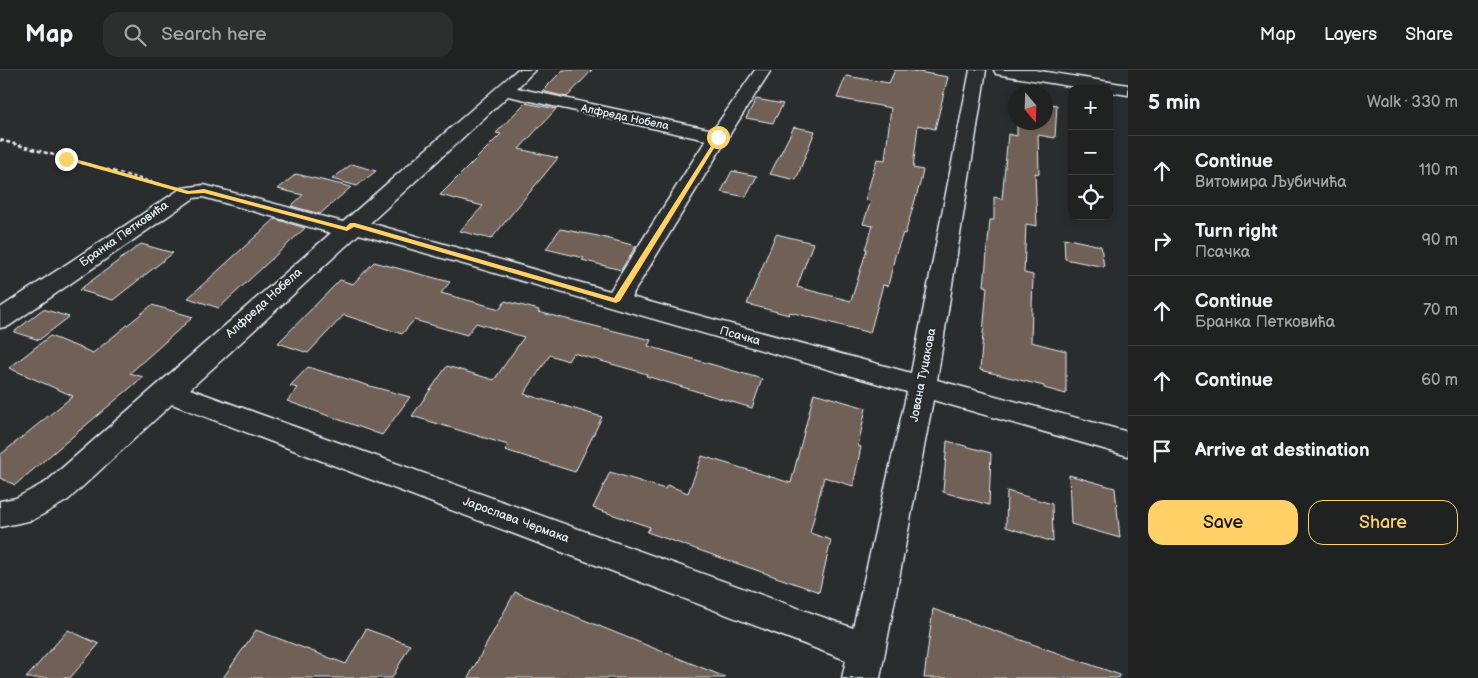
<!DOCTYPE html>
<html lang="en">
<head>
<meta charset="utf-8">
<style>
	:root { --surface:#202222; --page:#2d2f2f; --text:#f1f3f6; --muted:#a2a4a5; --line:#3d3f40; --accent:#ffd166 }
	body { margin:0; font-family:"Balsamiq Sans",sans-serif; background:var(--page); color:var(--text) }
	.controls { position:absolute; right:15px; top:15px; display:grid; overflow:hidden; border-radius:10px; box-shadow:0 2px 8px #0003 }
	.controls button { width:45px; height:45px; display:grid; place-items:center; padding:0; border:0; border-bottom:1px solid var(--line); background:var(--surface); color:var(--text); font:25px sans-serif }
	.compass { position:absolute; left:1008px; top:15px; width:45px; height:45px; border-radius:50%; background:var(--surface); box-shadow:0 2px 8px #0003; rotate:161deg }
	.stop { position:absolute; width:15px; height:15px; margin:-11px; border:4px solid #ffd166; border-radius:50%; background:#fff }
	.stop.end { background:#ffd166; border-color:#fff; box-shadow:0 1px 5px #0008 }
	.list { margin:0; padding:0; list-style:none }
	h2 { display:flex; justify-content:space-between; align-items:center; height:65px; margin:0; padding:0 20px; font-size:21px }
	h2 small { font-size:16px; font-weight:400; color:var(--muted) }
	.list li { display:grid; grid-template-columns:32px 1fr auto; gap:15px; align-items:center; box-sizing:border-box; height:70px; padding:0 20px; border-top:1px solid var(--line) }
	.list b { display:block; font-size:19px; white-space:nowrap }
	.list p { margin:0; font-size:16px; white-space:nowrap; color:var(--muted) }
	.list em { font-size:16px; font-style:normal; color:var(--muted) }
	.actions { display:flex; gap:10px; padding:15px 20px }
	.actions a { flex:1; padding:11px 0; border:1px solid var(--accent); border-radius:15px; text-align:center; font-size:18px; color:var(--accent) }
	.actions .main { background:var(--accent); color:#111 }
	.icon { flex:none; width:28px; height:28px; fill:none; stroke:currentColor; stroke-width:2; stroke-linecap:round; stroke-linejoin:round }
	.map { position:relative; flex:none; width:1128px; height:608px; overflow:hidden }
	header { display:flex; align-items:center; gap:30px; box-sizing:border-box; height:70px; padding:0 25px; background:var(--surface); border-bottom:1px solid var(--line) }
	header strong { font-size:24px }
	nav { display:flex; gap:28px; margin-inline-start:auto; font-size:18px }
	.search { width:350px; height:45px; background:var(--page); display:flex; align-items:center; gap:12px; box-sizing:border-box; padding:0 18px; border-radius:15px; color:var(--muted); font-size:19px }
	main { display:flex }
	aside { flex:1; background:var(--surface) }
	.map>svg:first-child { display:block }
	.building { fill:#706057; stroke:#e8f1f8 }
	.lines { fill:none; stroke-linecap:round; stroke-linejoin:round }
	.street-casing { stroke:#e8f1f8; stroke-width:3 }
	.path { stroke:#e8f1f8; stroke-width:2.5; stroke-dasharray:4 2.5; stroke-linecap:butt }
	.street { fill:#2a2d2e; fill-rule:evenodd }
	.route { fill:#ffd166 }
	.labels { text-anchor:middle; dominant-baseline:central; stroke-width:4; stroke-linejoin:round; paint-order:stroke }
	.far-street-label { font-size:11px; fill:#e8f1f8; stroke:#2a2d2e }
	.street-label { font-size:12px; fill:#e8f1f8; stroke:#2a2d2e }
</style>
</head>
<body>
<header>
<strong>Map</strong>
<div class="search"><svg class="icon" aria-label="search" viewBox="0 0 24 24"><circle cx="10" cy="10" r="6"/><path d="M15 15l6 6"/></svg>Search here</div>
<nav><a>Map</a><a>Layers</a><a>Share</a></nav>
</header>
<main>
<div class="map">
<svg width="1128" height="608" viewBox="0 0 1128 608">
	<rect width="100%" height="100%" fill="#2a2d2e"/>
	<filter id="ink" filterUnits="userSpaceOnUse"><feTurbulence type="fractalNoise" baseFrequency=".02" numOctaves="2"/><feDisplacementMap in="SourceGraphic" scale="10" xChannelSelector="R" yChannelSelector="G"/><feConvolveMatrix kernelMatrix="1 2 1 2 8 2 1 2 1" color-interpolation-filters="sRGB"/></filter>
	<g filter="url(#ink)">
		<!-- building -->
		<g class="building">
			<path d="M563 0H592L567 27 542 21Z"/>
			<path d="M895 0H907L948 7 935 59 918 55 913 98 923 100 921 110 905 164 903 163 895 186 888 216 883 215 870 263 790 242 789 245 747 234 776 164 813 173 797 217 851 231 867 179H865L873 156 863 154 871 131 865 130 877 89 885 90 891 38 837 28 846 6 889 13Z"/>
			<path d="M756 29 783 34 773 53 746 48Z"/>
			<path d="M525 33 556 39 519 79 558 88 491 169 460 161 483 136 440 125 501 64 496 63Z"/>
			<path d="M1046 33 1057 35 1055 68 1038 65 1039 104 1035 103 1037 156 1026 154 1024 203 1033 205 1031 272 1066 281V324L1044 318V316L980 300 987 216H984L990 150H994V127L1002 129 1008 64 1017 66V52H1046Z"/>
			<path d="M794 57 815 61 796 110 770 104Z"/>
			<path d="M352 94 376 101 357 116 332 109Z"/>
			<path d="M732 101 757 106 746 127 721 122Z"/>
			<path d="M296 104 351 117 320 144 291 136 303 125 278 119Z"/>
			<path d="M275 149 305 158 219 238 188 228Z"/>
			<path d="M560 159 598 166 636 176 621 200 582 190 584 188 546 179Z"/>
			<path d="M1064 168 1101 176 1104 197 1065 189Z"/>
			<path d="M141 174 173 183 113 230 79 220Z"/>
			<path d="M374 192 450 212 441 223 500 239 505 231 539 240 538 242 651 270 648 276 762 309 752 338 646 306 647 304 573 283 568 291 550 285 524 324 602 347 575 402 505 380 508 375 412 346 447 296 494 310 524 267 476 253 467 265 414 250 402 264 344 245 308 283 278 273 340 210 353 214Z"/>
			<path d="M152 235 193 247 130 303 143 307 15 415 0 408V385L73 326 9 298 50 266 93 283Z"/>
			<path d="M43 239 69 247 39 270 14 262Z"/>
			<path d="M308 297 370 316 410 327 382 365 287 331 298 318 290 316Z"/>
			<path d="M814 323 866 338 858 376 861 377 853 416 824 407 810 463 831 470 819 522 647 462 650 457 593 438 610 402 665 419 667 415 688 423 702 386 791 413Z"/>
			<path d="M947 371 991 383 989 435 943 422Z"/>
			<path d="M1069 405 1115 418 1120 468 1071 454Z"/>
			<path d="M1007 421 1052 434 1053 472 1006 457Z"/>
			<path d="M515 522 725 607V608H468Z"/>
			<path d="M933 539 1120 605 1119 608H924Z"/>
			<path d="M366 559 410 575 392 608H223L256 560 346 594Z"/>
			<path d="M68 560 99 574 70 608H26Z"/>
		</g>
		<g class="lines">
			<!-- street casing -->
			<g class="street-casing">
				<g id="street">
					<path d="M517 0H535L517 18 713 60 755 0H771L728 67 631 227 911 303 970 0H986L937 310 1128 362V386L933 330 880 608H842L846 590 172 334 68 430 33 450 0 457V431L16 428 46 412 331 163 203 127 194 128 9 256 0 258V238L182 118 204 115 343 152ZM508 26 706 70 610 221 370 153ZM359 164 907 322 853 558 190 319Z"/>
					<path d="M994 0H1034L1128 15V25L1109 22V19H1087L1002 5 996 4Z"/>
				</g>
			</g>
			<!-- path -->
			<path class="path" d="M0 70 162 115"/>
			<!-- street -->
			<use href="#street" class="street"/>
		</g>
	</g>
	<!-- route -->
	<path class="route" d="M718 65 721 67 620 231 616 233 354 157 347 161 204 123 187 124 63 89 68 87 189 121 204 119 346 157 350 153H355L614 228Z"/>
	<g class="labels">
		<!-- far-street labels -->
		<g class="far-street-label">
			<text transform="translate(625 47) rotate(12)">Алфреда Нобела</text>
		</g>
		<!-- street labels -->
		<g class="street-label">
			<text transform="translate(124 164) rotate(-35)">Бранка Петковића</text>
			<text transform="translate(264 233) rotate(-42)">Алфреда Нобела</text>
			<text transform="translate(740 266) rotate(16)">Псачка</text>
			<text transform="translate(923 305) rotate(-79)">Јована Туцакова</text>
			<text transform="translate(516 450) rotate(20)">Јарослава Чермака</text>
		</g>
	</g>
</svg>
<div class="controls">
<button>+</button>
<button>−</button>
<button><svg class="icon" aria-label="locate" viewBox="0 0 24 24"><circle cx="12" cy="12" r="6"/><path d="M12 2v4M12 18v4M2 12h4M18 12h4"/></svg></button>
</div>
<svg class="compass" viewBox="-18 -18 36 36"><path d="M0-13l5 13h-10z" fill="#e53935"/><path d="M0 13l5-13h-10z" fill="#a2a4a5"/></svg>
<div class="stop" style="left:718px;top:67px"></div>
<div class="stop end" style="left:66px;top:89px"></div>
</div>
<aside>
<h2>5 min<small>Walk · 330 m</small></h2>
<ul class="list">
<li><svg class="icon" aria-label="ahead" viewBox="0 0 24 24"><path d="M12 20V5M6 11l6-6 6 6"/></svg><div><b>Continue</b><p>Витомира Љубичића</p></div><em>110 m</em></li>
<li><svg class="icon" aria-label="right" viewBox="0 0 24 24"><path d="M7 20v-9h11M14 6l5 5-5 5"/></svg><div><b>Turn right</b><p>Псачка</p></div><em>90 m</em></li>
<li><svg class="icon" aria-label="ahead" viewBox="0 0 24 24"><path d="M12 20V5M6 11l6-6 6 6"/></svg><div><b>Continue</b><p>Бранка Петковића</p></div><em>70 m</em></li>
<li><svg class="icon" aria-label="ahead" viewBox="0 0 24 24"><path d="M12 20V5M6 11l6-6 6 6"/></svg><div><b>Continue</b></div><em>60 m</em></li>
<li><svg class="icon" aria-label="arrive" viewBox="0 0 24 24"><path d="M6 21V4h12l-3 4 3 4H6"/></svg><div><b>Arrive at destination</b></div></li>
</ul>
<div class="actions"><a class="main">Save</a><a>Share</a></div>
</aside>
</main>
</body>
</html>
